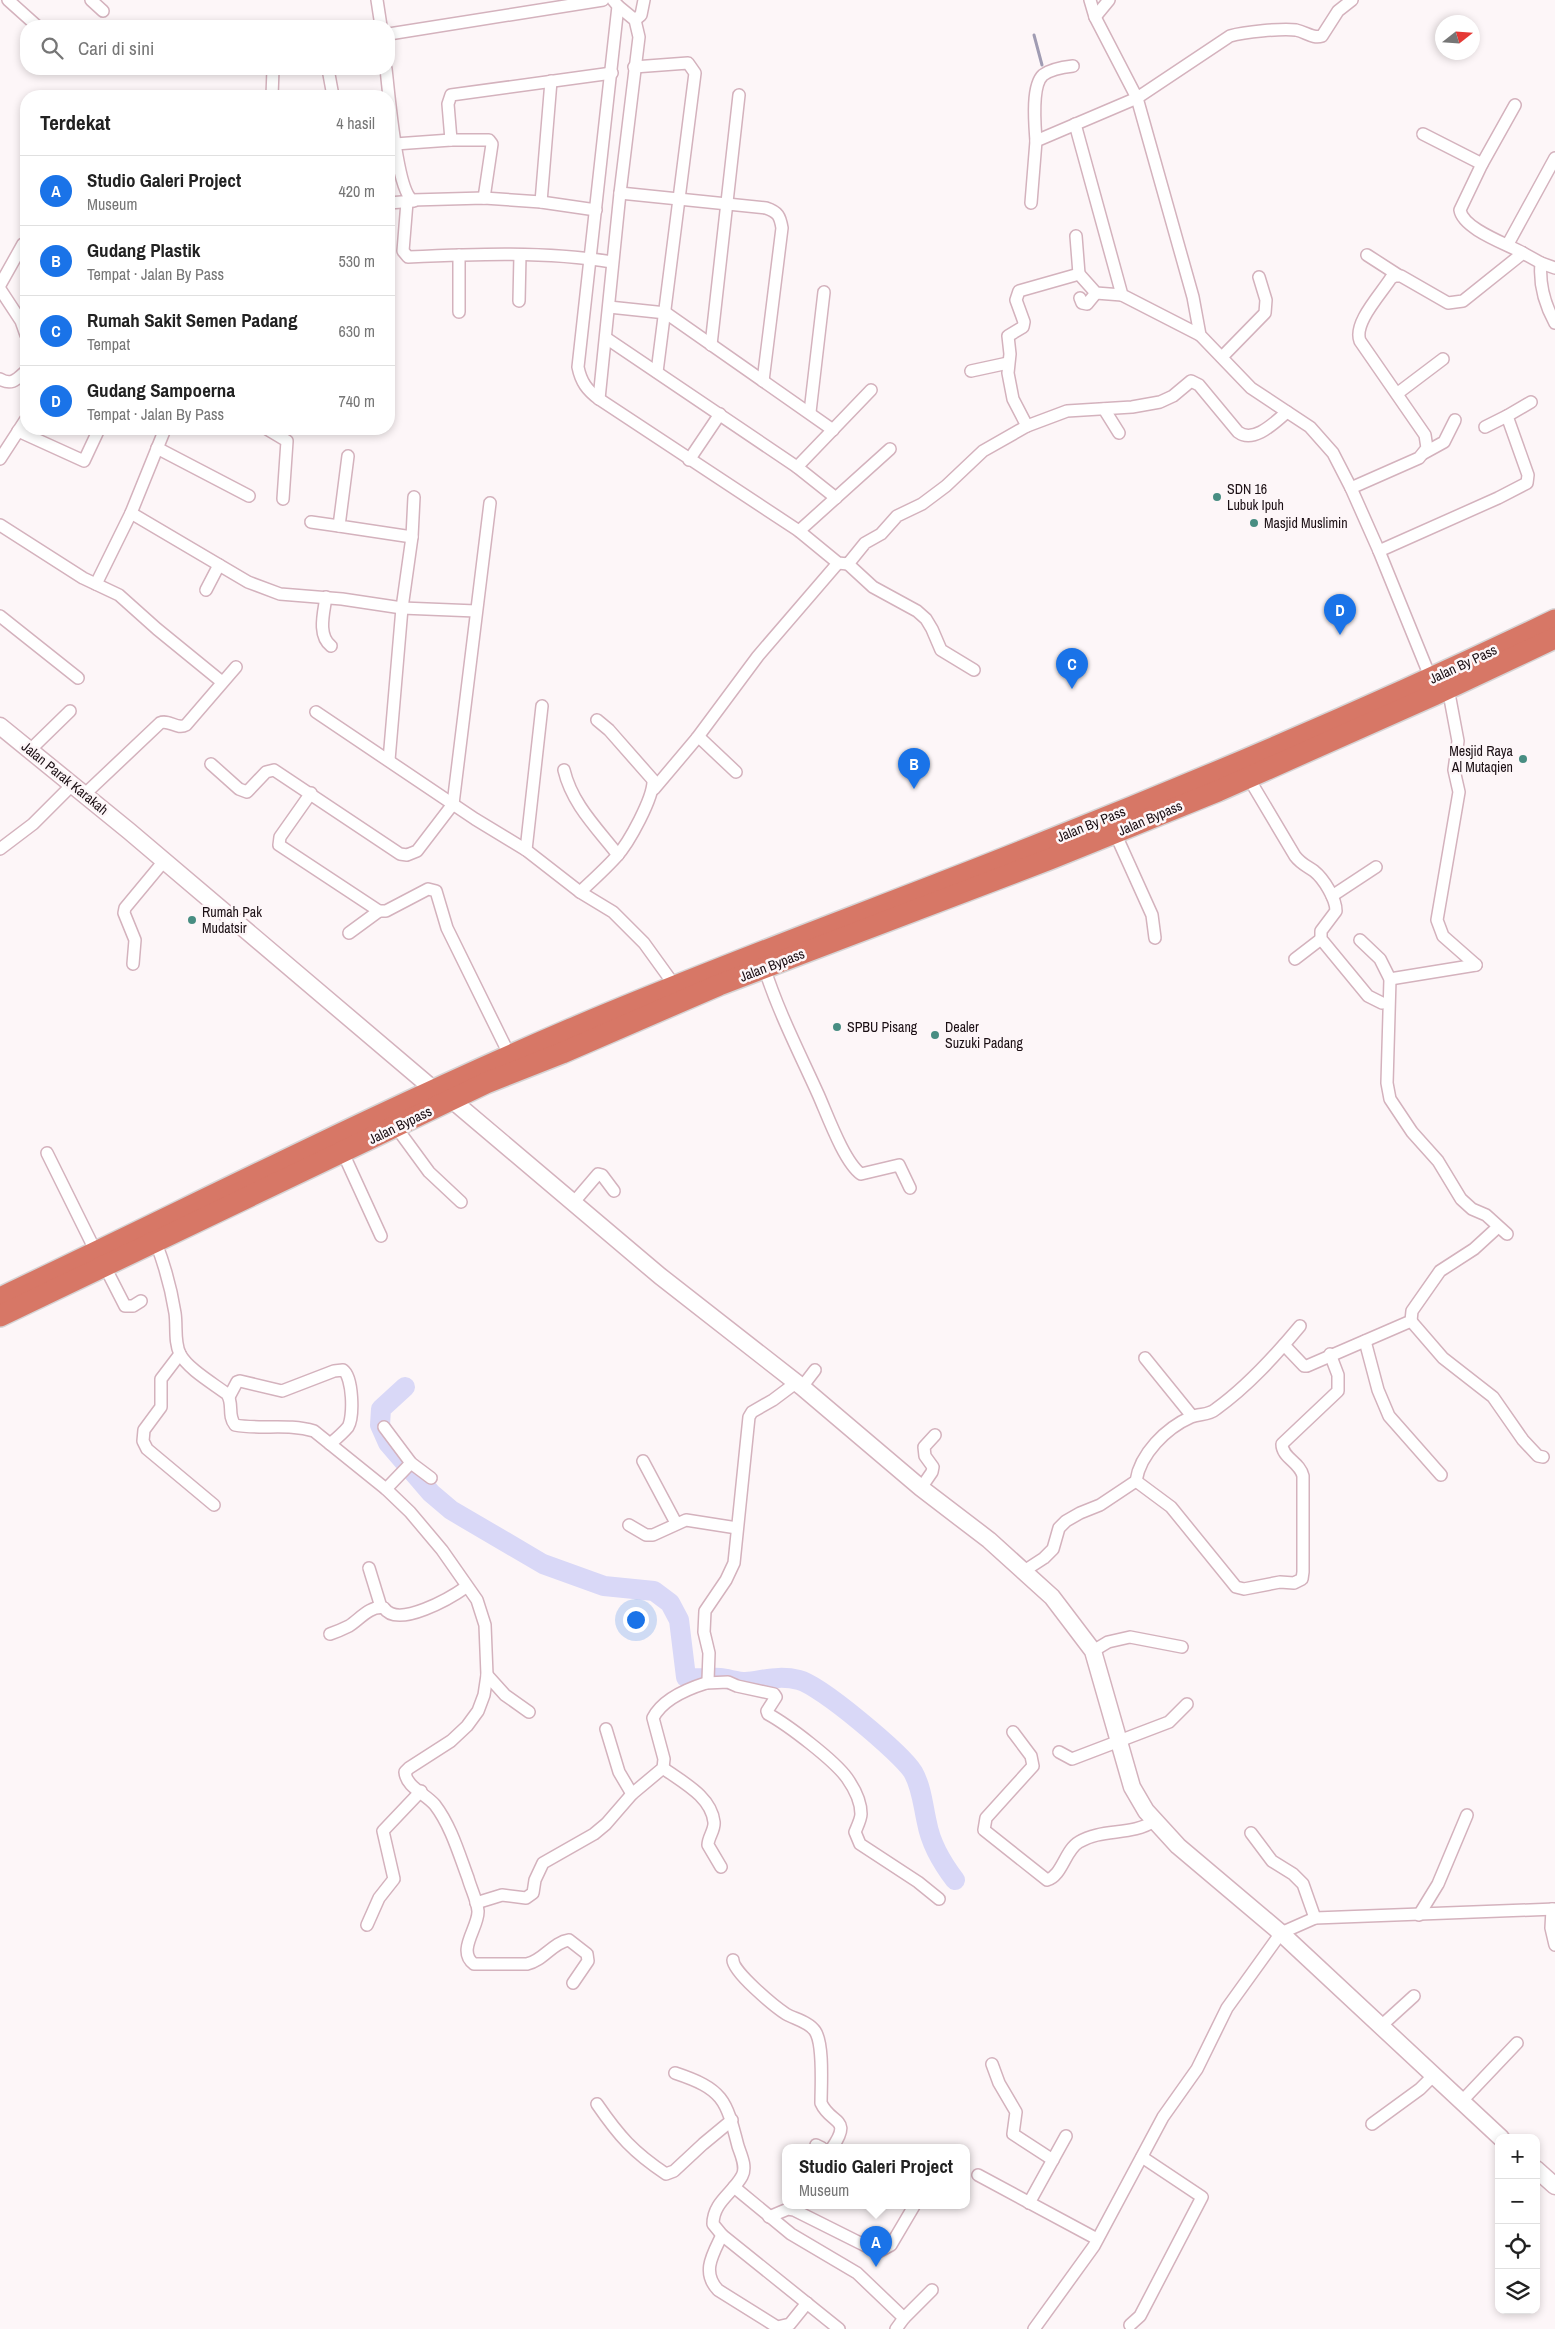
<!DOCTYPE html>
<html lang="id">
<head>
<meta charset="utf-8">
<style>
	:root { --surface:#fff; --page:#f6f6f6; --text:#222; --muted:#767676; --line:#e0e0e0; --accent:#1a73e8 }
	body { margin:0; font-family:"Archivo Narrow",sans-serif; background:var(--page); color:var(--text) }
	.controls { position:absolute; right:15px; bottom:15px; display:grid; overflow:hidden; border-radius:10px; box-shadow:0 2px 8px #0003 }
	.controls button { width:45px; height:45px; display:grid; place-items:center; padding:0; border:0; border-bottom:1px solid var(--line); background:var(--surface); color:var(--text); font:25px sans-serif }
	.compass { position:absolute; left:1435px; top:15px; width:45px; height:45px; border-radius:50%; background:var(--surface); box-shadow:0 2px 8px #0003; rotate:73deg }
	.you { position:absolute; left:635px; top:1619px; width:18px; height:18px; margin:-12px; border:4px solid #fff; border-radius:50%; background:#1a73e8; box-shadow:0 0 0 8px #1a73e833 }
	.badge { display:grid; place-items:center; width:32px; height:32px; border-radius:50%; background:var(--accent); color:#fff; font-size:16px; font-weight:700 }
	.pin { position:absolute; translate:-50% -41px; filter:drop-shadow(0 1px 2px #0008) }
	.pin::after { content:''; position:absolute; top:26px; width:18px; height:15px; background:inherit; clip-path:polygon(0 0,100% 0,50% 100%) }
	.popup { position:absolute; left:782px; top:2144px; width:188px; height:65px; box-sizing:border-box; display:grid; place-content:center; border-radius:10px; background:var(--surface); filter:drop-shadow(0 1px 4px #0005); font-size:16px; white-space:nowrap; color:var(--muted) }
	.popup b { font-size:19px; color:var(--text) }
	.popup::after { content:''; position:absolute; left:50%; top:100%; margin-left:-10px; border:10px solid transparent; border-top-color:var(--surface) }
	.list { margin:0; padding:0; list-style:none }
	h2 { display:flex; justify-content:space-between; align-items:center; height:65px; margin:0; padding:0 20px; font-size:21px }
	h2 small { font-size:16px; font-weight:400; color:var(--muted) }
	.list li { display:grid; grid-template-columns:32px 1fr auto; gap:15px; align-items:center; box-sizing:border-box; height:70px; padding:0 20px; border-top:1px solid var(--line) }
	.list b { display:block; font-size:19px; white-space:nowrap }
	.list p { margin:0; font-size:16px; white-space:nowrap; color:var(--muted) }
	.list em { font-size:16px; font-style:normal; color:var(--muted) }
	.icon { flex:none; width:28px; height:28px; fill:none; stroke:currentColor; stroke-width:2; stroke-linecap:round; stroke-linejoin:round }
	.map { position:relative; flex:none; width:1555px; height:2329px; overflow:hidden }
	.search { position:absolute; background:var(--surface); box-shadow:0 2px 8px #0003; left:20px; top:20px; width:375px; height:55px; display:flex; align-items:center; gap:12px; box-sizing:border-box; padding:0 18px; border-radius:20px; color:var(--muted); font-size:19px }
	.panel { position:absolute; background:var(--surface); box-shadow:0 2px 8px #0003; left:20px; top:90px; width:375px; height:345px; border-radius:20px }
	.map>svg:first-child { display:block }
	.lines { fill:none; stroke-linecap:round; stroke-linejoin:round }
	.stream { stroke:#a09cb3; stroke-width:3 }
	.river { stroke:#d9d8f7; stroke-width:20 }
	.street-casing { stroke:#d4b2bd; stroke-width:14 }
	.secondary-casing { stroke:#d4b2bd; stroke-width:19 }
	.highway-casing { stroke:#d6d4d5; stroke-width:24 }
	.street { stroke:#fff; stroke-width:11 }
	.secondary { stroke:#fff; stroke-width:16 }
	.highway { stroke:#d77766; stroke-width:21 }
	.poi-dot { fill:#488d82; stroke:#fdf6f8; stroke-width:2 }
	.labels { text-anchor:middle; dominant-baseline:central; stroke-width:5; stroke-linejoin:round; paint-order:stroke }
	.poi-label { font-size:14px; fill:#1b0f14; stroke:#fdf6f8; text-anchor:start }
	.street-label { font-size:14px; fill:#1b0f14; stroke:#fdf6f8 }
</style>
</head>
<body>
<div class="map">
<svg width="1555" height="2329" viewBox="0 0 1555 2329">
	<rect width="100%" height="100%" fill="#fdf6f8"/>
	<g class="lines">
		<!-- stream -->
		<path class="stream" d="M1034 35 1042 65"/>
		<!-- river -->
		<path class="river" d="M405 1387 381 1409 380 1425 388 1443 431 1493 451 1510 543 1564 604 1586 654 1591 670 1603 679 1620 686 1677C698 1680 709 1677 720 1678 729 1679 738 1682 746 1682 765 1680 779 1675 799 1680 820 1685 901 1753 913 1772 922 1788 923 1806 927 1823 931 1845 942 1863 955 1880"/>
		<!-- street casing -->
		<g class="street-casing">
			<g id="street">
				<path d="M8 0 37 26"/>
				<path d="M91 0 103 11"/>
				<path d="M377 0 381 26"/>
				<path d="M613 0 618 6 578 367C581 382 587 390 599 399L799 531 838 563 848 564 865 543 881 534 897 516 922 504 946 486 983 451 1027 426 1067 411 1132 407 1160 402 1173 396 1191 381 1199 385 1238 432C1254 444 1275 422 1287 412"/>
				<path d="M1090 0 1095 17 1137 98 1193 297 1200 335 1251 388 1310 427 1333 453 1351 488 1379 551 1431 679"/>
				<path d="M1095 17 1109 0"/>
				<path d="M635 20 641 15 644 0"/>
				<path d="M389 34 603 0"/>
				<path d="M634 67 688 63 695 73 657 372"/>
				<path d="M328 69 333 96"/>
				<path d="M386 69C389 93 396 187 412 200L484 198 541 202 596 210"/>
				<path d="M272 96 273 69"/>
				<path d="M1515 105 1482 164 1460 210C1463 229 1507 244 1523 253"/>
				<path d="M1075 124 1122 295 1200 335"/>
				<path d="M1423 134 1482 164"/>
				<path d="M451 140 448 104 451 95 612 73"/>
				<path d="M1036 141C1035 126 1031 86 1043 75 1051 69 1064 67 1073 66"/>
				<path d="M395 144 451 140H489L492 144 484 198"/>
				<path d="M620 193 766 208C778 212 780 216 782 228L763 381"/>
				<path d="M407 202 403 251 408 257C475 254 546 251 612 262"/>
				<path d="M541 202 551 81"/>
				<path d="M389 203 414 201"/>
				<path d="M1031 203 1036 141 1137 98 1230 36C1244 32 1282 28 1296 30 1306 32 1313 39 1322 36L1338 11 1352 0"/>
				<path d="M1076 236 1079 274"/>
				<path d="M1508 244 1555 158"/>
				<path d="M459 255V312"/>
				<path d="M1367 255 1398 275"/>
				<path d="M1541 263 1555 268"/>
				<path d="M0 285 23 244H26"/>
				<path d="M0 289 21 321 26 335"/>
				<path d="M1080 298 1082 303 1087 304 1096 293"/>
				<path d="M519 301 520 255"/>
				<path d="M609 307 666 313 833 430"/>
				<path d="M606 338 797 467 836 498"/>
				<path d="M711 345 739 95"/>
				<path d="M1222 357 1265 313 1266 300 1259 277"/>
				<path d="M971 371 1008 363"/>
				<path d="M0 379C12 386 17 379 26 371"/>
				<path d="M1398 393 1443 359"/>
				<path d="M599 399 620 193 639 37 635 20 618 6"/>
				<path d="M1104 409 1119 433"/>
				<path d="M810 412 824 292"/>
				<path d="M1027 426 1013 399 1008 373 1010 354 1008 336 1023 327 1024 322 1016 300 1019 291 1079 274 1096 293 1122 295"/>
				<path d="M1485 427 1507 416"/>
				<path d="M267 429 287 441 283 499"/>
				<path d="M18 431 84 461 99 429"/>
				<path d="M157 448 249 496"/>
				<path d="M1424 453 1444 442 1455 420"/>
				<path d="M348 456 339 526 412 537"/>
				<path d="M0 459 26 419"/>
				<path d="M689 460 720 414"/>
				<path d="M797 467 871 390"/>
				<path d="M1351 488 1419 458 1427 448 1425 435 1360 341C1353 323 1381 294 1391 278L1395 276H1401L1448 303 1463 301 1523 253 1541 263C1539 284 1545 305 1555 323"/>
				<path d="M131 513 248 582 280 594 342 599 402 608 476 611"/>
				<path d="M311 522 339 526"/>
				<path d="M0 525 83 578 119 595 157 629 222 682"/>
				<path d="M799 531 890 449"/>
				<path d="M1379 551 1498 498 1527 483 1528 475 1507 416 1531 402"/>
				<path d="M848 564 873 587 917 611 926 619 932 629 941 650 974 670"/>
				<path d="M96 584 131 513 165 429"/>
				<path d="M206 590 219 565"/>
				<path d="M326 597C324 612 317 635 331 646"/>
				<path d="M0 616 78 678"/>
				<path d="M1448 688 1458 741 1454 770 1459 792 1437 920 1443 936 1476 965"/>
				<path d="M316 712 475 819 526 850 580 892 613 912 644 943 675 986"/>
				<path d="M697 738 758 656 838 563"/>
				<path d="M30 750 70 711"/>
				<path d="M389 760 402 608 412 537 414 497"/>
				<path d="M211 764 239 789 247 792 266 772 274 770 400 854 407 855 417 851 453 804 490 503"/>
				<path d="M564 770C572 804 597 828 618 855"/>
				<path d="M1248 777 1295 856C1301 864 1307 866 1314 871 1324 879 1336 899 1336 911L1321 931V939L1368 996 1382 1003"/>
				<path d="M654 789 697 738H700L736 772"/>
				<path d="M311 793 280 837 279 845 379 911H386L428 889 436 891 447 928 510 1056"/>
				<path d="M85 794 160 723C169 719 177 730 186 725L236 667"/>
				<path d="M1115 833 1152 915 1155 938"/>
				<path d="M0 849 33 824 73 784"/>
				<path d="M526 850 542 706"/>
				<path d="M580 892C592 881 605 869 616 857 629 843 654 797 653 780L609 730 597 720"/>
				<path d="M1332 896 1376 867"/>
				<path d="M349 933 379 911"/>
				<path d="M1360 940 1380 959 1390 979 1387 1083 1390 1099 1412 1132 1438 1161 1461 1199 1472 1209 1486 1215 1507 1234"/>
				<path d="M1295 959 1321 939"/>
				<path d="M133 964 135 940 124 913 125 908 164 861"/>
				<path d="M764 967C778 1011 799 1052 818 1094 827 1114 844 1162 861 1174L899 1165 910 1188"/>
				<path d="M1390 979 1476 965"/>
				<path d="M396 1127 429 1172 461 1202"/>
				<path d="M47 1153 96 1252"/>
				<path d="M343 1153 381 1236"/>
				<path d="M574 1202 598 1174 602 1175 614 1191"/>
				<path d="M156 1243C165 1266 171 1288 175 1313 177 1326 174 1342 180 1354 188 1369 214 1384 227 1394 234 1404 227 1415 235 1425 261 1430 288 1423 314 1431L386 1489 410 1512 442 1550 477 1600 485 1625 487 1675 484 1695 478 1711 467 1726 451 1741 409 1768 405 1772C406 1787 426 1794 435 1805 451 1826 459 1854 468 1878 471 1889 477 1900 478 1911 479 1927 456 1951 474 1964H527C543 1961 553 1942 569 1940L587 1954 588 1961 573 1983"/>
				<path d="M104 1265 125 1306H133L141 1301"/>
				<path d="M1411 1321 1443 1358 1493 1397 1523 1440 1538 1456 1543 1457"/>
				<path d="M1365 1341 1378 1390 1389 1416 1441 1475"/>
				<path d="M1284 1345 1304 1366H1307L1411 1321 1412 1311 1440 1271 1474 1249 1498 1227"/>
				<path d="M180 1354 161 1379V1407L144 1430 143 1441 147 1449 214 1505"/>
				<path d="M1145 1358 1192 1416"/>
				<path d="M802 1387 815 1370"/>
				<path d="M229 1397 237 1382 240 1381 282 1391 334 1371 343 1370C353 1377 354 1417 348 1427 343 1433 336 1439 330 1444"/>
				<path d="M384 1427 411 1463 431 1478"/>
				<path d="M643 1461 676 1523"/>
				<path d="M1136 1481 1171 1507 1236 1587 1244 1589 1280 1582 1294 1583 1302 1579 1303 1572V1476C1300 1462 1282 1458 1282 1444L1338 1391V1375L1330 1354"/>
				<path d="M921 1488 932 1472 933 1467 925 1456 924 1447 935 1435"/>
				<path d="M386 1489 411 1463"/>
				<path d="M629 1525 646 1535H653L686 1520 737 1528"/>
				<path d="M369 1568 381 1607"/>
				<path d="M1024 1571 1044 1558 1053 1549 1059 1528 1066 1521 1080 1513 1100 1505 1136 1481C1140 1454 1166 1428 1191 1417 1200 1413 1208 1416 1216 1409 1248 1386 1275 1356 1300 1326"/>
				<path d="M330 1634C336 1632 343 1629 349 1626 359 1620 370 1605 384 1608 398 1629 452 1597 466 1587"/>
				<path d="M1093 1651 1108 1642 1130 1637 1182 1647"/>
				<path d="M487 1675 505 1695 529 1712"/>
				<path d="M706 1683 728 1682 737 1686 774 1694 776 1697 767 1711 768 1714C788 1725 834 1760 847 1778 854 1788 861 1801 861 1814 861 1819 857 1827 855 1832L860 1844 918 1882 939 1899"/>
				<path d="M606 1729 619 1772 632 1794"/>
				<path d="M1013 1732 1031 1756 1033 1766 986 1818 984 1830 1047 1880C1062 1876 1065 1850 1079 1842 1102 1828 1132 1836 1154 1821"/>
				<path d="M1059 1752 1072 1759 1169 1722 1187 1704"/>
				<path d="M663 1768C682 1782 711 1796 714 1822 715 1830 708 1837 708 1845L721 1867"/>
				<path d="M1251 1833 1272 1861 1293 1874 1303 1884 1315 1918"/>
				<path d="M476 1903 502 1895 526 1898 533 1893 535 1880 543 1863 594 1834 606 1824 632 1794 663 1768 664 1759 653 1718C662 1700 687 1689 706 1683L708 1680 709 1653 704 1632 705 1611 726 1580 734 1563 749 1417 752 1412 773 1400 797 1382"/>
				<path d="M1552 1909 1551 1928 1555 1945"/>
				<path d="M1419 1915 1438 1884 1467 1815"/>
				<path d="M367 1925 379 1898 394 1879 383 1831 421 1791"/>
				<path d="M733 1960C733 1972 774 2006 786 2014 795 2019 809 2022 815 2031 824 2044 821 2086 821 2103 831 2125 853 2117 832 2148"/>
				<path d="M1381 2026 1414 1996"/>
				<path d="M992 2064 999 2083 1016 2112 1013 2134 1053 2160"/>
				<path d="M675 2073C723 2089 726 2099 738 2146 741 2155 747 2167 742 2176 733 2193 713 2202 713 2224L722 2235 839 2329"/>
				<path d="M1461 2102 1517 2043"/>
				<path d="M597 2104C619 2136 633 2152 666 2174L674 2171 703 2144 732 2120"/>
				<path d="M1372 2124 1420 2089 1433 2076"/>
				<path d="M816 2145 822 2148"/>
				<path d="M978 2175 1097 2239"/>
				<path d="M734 2187 791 2234 857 2273 904 2318 896 2329"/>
				<path d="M1029 2203 1066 2136"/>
				<path d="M769 2217 788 2209 794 2210 878 2252 891 2245 914 2206"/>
				<path d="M722 2235C713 2254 701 2272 718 2290L777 2327 790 2324 807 2303"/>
				<path d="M904 2318 932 2290"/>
				<path d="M1130 2325 1140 2316 1202 2197 1142 2157"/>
				<path d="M1034 2329 1094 2246 1163 2117 1197 2069 1227 2008 1281 1933 1315 1918 1555 1909"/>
			</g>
		</g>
		<!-- secondary casing -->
		<g class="secondary-casing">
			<g id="secondary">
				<path d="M0 726 129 831 433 1089 452 1100 660 1276 802 1387 921 1488 989 1540 1052 1597 1093 1651 1132 1787 1146 1811 1178 1846 1281 1933 1501 2138"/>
				<path d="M1536 2169 1555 2186"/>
			</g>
		</g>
		<!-- highway casing -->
		<g class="highway-casing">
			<g id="highway">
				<path d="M0 1298C190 1208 377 1112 571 1029 728 962 888 905 1047 841 1219 773 1388 700 1555 620"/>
				<path d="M0 1316 486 1083 562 1053 719 985 1050 859 1218 791 1434 695 1555 638"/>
			</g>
		</g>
		<!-- street -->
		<use href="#street" class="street"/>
		<!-- secondary -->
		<use href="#secondary" class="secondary"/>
		<!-- highway -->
		<use href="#highway" class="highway"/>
	</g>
	<!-- markers -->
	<g class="poi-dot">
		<circle cx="1217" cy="497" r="5"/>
		<circle cx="1254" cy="523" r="5"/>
		<circle cx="1523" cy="759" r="5"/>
		<circle cx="192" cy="920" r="5"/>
		<circle cx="837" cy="1027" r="5"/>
		<circle cx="935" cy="1035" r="5"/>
	</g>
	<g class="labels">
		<!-- poi labels -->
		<g class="poi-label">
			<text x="1227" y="489">SDN 16<tspan x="1227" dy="16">Lubuk Ipuh</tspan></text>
			<text x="1264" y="523">Masjid Muslimin</text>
			<text x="1513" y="751" text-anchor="end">Mesjid Raya<tspan x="1513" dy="16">Al Mutaqien</tspan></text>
			<text x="202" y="912">Rumah Pak<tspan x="202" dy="16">Mudatsir</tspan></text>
			<text x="847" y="1027">SPBU Pisang</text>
			<text x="945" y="1027">Dealer<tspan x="945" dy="16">Suzuki Padang</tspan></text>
		</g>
		<!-- street labels -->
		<g class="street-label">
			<text transform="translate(1463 664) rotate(-25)">Jalan By Pass</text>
			<text transform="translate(65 778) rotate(39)">Jalan Parak Karakah</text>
			<text transform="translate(1150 818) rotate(-23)">Jalan Bypass</text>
			<text transform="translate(1091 824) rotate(-22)">Jalan By Pass</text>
			<text transform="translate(772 965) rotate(-21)">Jalan Bypass</text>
			<text transform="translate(400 1125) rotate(-26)">Jalan Bypass</text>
		</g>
	</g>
</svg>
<div class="controls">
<button>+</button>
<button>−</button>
<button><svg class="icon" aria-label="locate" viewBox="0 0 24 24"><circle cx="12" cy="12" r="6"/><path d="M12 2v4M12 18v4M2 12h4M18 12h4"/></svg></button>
<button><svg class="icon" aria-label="layers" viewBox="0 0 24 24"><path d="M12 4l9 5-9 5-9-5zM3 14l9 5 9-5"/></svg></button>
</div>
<svg class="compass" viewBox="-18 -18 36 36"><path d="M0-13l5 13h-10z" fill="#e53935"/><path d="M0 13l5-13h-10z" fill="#767676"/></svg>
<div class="you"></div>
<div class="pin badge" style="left:876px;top:2267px">A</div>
<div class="popup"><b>Studio Galeri Project</b>Museum</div>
<div class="pin badge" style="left:914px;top:789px">B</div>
<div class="pin badge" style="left:1072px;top:689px">C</div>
<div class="pin badge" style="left:1340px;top:635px">D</div>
<div class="search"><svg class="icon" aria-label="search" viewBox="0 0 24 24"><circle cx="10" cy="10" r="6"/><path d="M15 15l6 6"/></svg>Cari di sini</div>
<section class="panel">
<h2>Terdekat<small>4 hasil</small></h2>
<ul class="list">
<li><span class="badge">A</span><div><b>Studio Galeri Project</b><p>Museum</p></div><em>420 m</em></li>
<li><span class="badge">B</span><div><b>Gudang Plastik</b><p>Tempat · Jalan By Pass</p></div><em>530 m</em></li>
<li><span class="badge">C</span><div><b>Rumah Sakit Semen Padang</b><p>Tempat</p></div><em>630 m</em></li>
<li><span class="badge">D</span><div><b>Gudang Sampoerna</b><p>Tempat · Jalan By Pass</p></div><em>740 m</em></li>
</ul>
</section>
</div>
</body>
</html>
